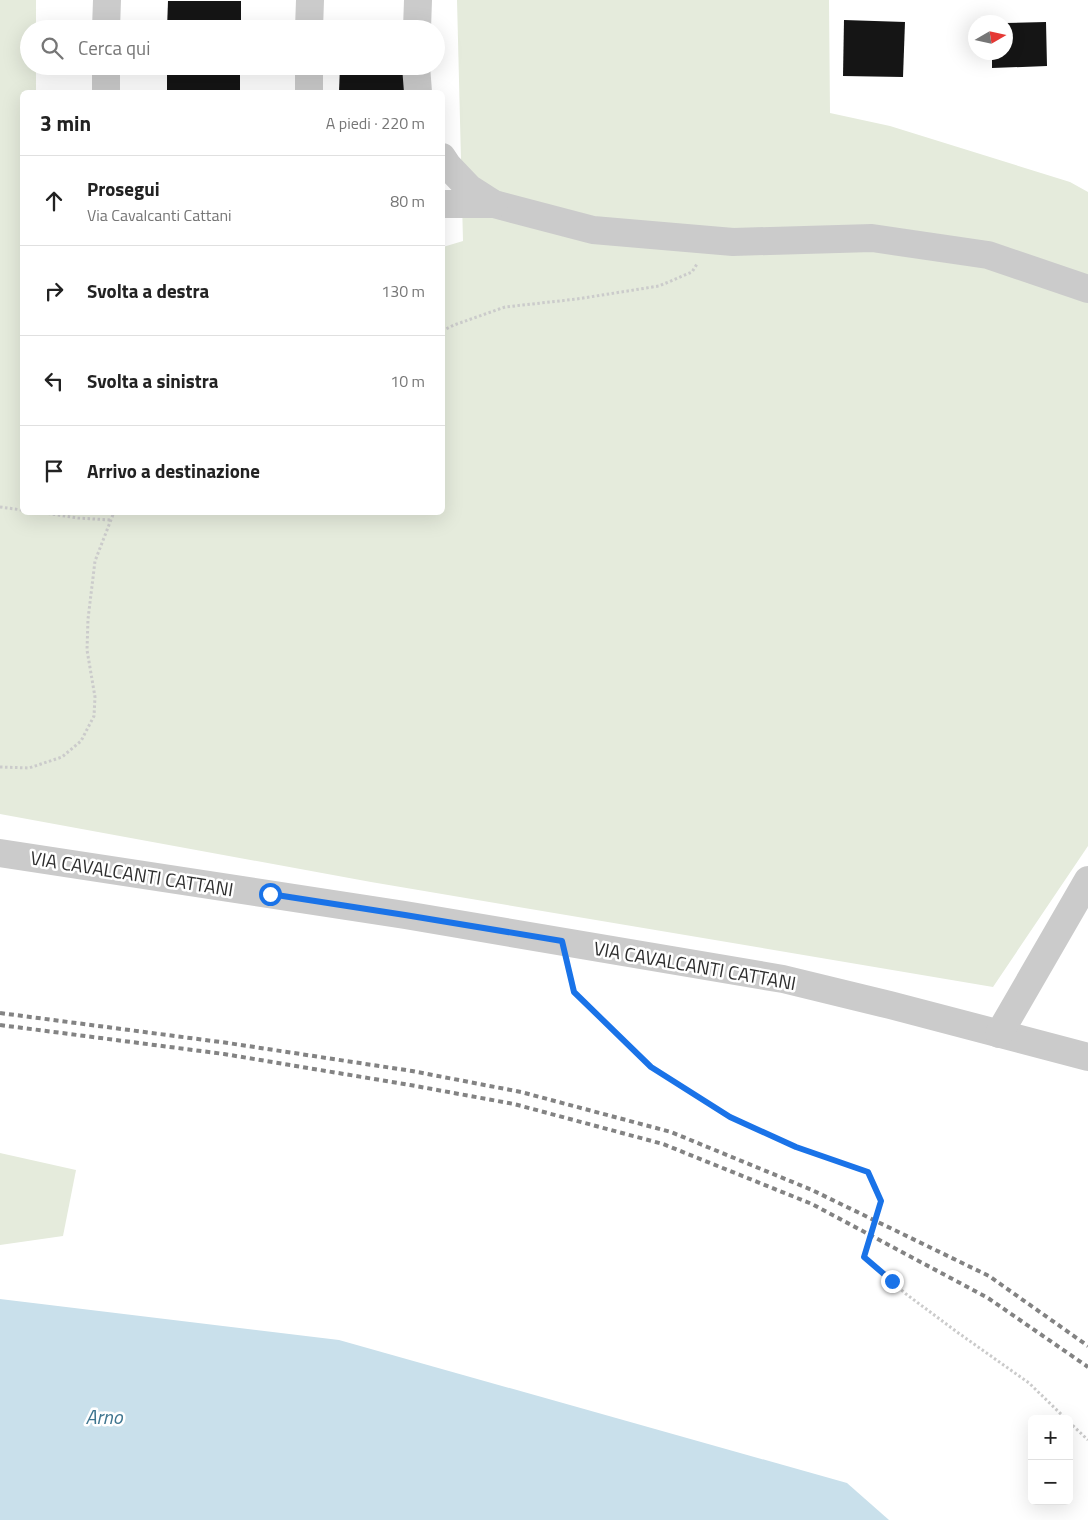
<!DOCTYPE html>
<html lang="it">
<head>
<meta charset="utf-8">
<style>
	:root { --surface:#fff; --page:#f6f6f6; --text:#222; --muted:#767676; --line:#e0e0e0 }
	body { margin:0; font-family:"Titillium Web",sans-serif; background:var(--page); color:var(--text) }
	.controls { position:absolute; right:15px; bottom:15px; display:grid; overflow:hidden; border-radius:8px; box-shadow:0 5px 20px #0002 }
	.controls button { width:45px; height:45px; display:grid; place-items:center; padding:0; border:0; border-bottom:1px solid var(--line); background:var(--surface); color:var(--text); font:25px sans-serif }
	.compass { position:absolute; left:968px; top:15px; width:45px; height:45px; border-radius:50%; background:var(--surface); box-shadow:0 5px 20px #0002; rotate:81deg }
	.stop { position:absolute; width:15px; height:15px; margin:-11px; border:4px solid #1a73e8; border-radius:50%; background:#fff }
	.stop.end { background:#1a73e8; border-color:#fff; box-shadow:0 1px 5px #0008 }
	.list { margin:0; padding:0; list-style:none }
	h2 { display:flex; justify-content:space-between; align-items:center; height:65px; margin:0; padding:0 20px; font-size:21px }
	h2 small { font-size:16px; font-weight:400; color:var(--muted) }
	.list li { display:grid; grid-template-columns:32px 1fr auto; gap:15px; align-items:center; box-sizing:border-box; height:90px; padding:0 20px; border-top:1px solid var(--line) }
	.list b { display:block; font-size:19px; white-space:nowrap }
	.list p { margin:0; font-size:16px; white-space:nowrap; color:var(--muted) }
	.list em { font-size:16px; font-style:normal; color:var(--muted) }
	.icon { flex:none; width:28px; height:28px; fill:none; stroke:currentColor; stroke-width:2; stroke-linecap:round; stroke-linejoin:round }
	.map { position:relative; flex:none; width:1088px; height:1520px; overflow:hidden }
	.search { position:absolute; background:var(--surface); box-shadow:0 5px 20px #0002; left:20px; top:20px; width:425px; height:55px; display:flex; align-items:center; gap:12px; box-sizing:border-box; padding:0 18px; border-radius:28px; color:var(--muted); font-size:19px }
	.panel { position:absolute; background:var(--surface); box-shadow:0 5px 20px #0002; left:20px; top:90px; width:425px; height:425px; border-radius:8px }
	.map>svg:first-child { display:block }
	.green { fill:#e5ebdc }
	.water { fill:#c9e0eb }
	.building { fill:#151515 }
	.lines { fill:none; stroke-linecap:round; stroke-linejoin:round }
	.path { stroke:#cbcbcb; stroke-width:3; stroke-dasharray:2.5 2.5; stroke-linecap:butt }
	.minor { stroke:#cbcbcb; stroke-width:28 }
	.rail { stroke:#838383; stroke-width:4; stroke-dasharray:5 4; stroke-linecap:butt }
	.route { stroke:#1a73e8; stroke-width:6 }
	.labels { text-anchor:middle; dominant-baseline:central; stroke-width:5; stroke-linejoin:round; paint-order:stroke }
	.street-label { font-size:19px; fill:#2e2e2e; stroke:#fff }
	.water-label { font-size:20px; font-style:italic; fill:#3e758f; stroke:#fff }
</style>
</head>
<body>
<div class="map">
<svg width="1088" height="1520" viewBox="0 0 1088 1520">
	<rect width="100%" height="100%" fill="#fff"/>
	<!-- green -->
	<g class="green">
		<path d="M0 0H36V29H29V66H36V92H22V512H442L443 247 463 241 457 0H829L830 113 890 126 1070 182 1088 192V846L993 987 371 882 0 814Z"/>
		<path d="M0 1153 76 1170 63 1236 0 1245Z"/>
	</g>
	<!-- water -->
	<path class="water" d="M0 1299 339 1340 847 1483 889 1520H0Z"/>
	<!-- building -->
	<g class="building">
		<path d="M168 1H241V29H167Z"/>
		<path d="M844 20 905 22 903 77 843 76Z"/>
		<path d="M1046 22 1047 66 992 68V52H1006V23Z"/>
		<rect x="167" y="66" width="73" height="26"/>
		<path d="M340 66H409V92H339Z"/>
	</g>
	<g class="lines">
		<!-- path -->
		<g class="path">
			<path d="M442 331 454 325 505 307 577 299 659 286 692 272 697 264"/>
			<path d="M0 507 22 510"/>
			<path d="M38 512 78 518 111 520"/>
			<path d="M0 767 29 768 62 757 81 741 94 716 95 697 87 650 88 619 95 561 114 512"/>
			<path d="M569 968 574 992 651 1067 730 1117 796 1147 869 1172 881 1201 864 1257 906 1294 957 1332 1029 1383 1066 1419"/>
			<path d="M1069 1422 1088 1440"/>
		</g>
		<!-- minor -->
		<g class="minor">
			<path d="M106 29 107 0"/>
			<path d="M309 29 310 0"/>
			<path d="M417 29 418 0"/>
			<path d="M416 66 418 92"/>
			<path d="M106 92V66"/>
			<path d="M309 92V66"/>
			<path d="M442 157 448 166 469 188 494 204 593 230 733 242 872 238 988 255 1088 289"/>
			<path d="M442 204H494"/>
			<path d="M0 853 405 915 783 979 890 1005 1088 1057"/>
			<path d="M999 1034 1088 880"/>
		</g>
		<!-- rail -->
		<g class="rail">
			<path d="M0 1013 228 1043 412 1071 521 1092 671 1132 812 1190 989 1276 1088 1346"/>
			<path d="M0 1025 224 1054 410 1085 514 1104 663 1144 812 1204 988 1298 1088 1367"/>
		</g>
	</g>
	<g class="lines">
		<!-- route -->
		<path class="route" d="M270 894 405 915 562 941 574 992 651 1067 730 1117 796 1147 868 1172 881 1201 864 1257 892 1281"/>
	</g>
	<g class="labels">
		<!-- street labels -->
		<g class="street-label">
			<text transform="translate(132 873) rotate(9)">VIA CAVALCANTI CATTANI</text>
			<text transform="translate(695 965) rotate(10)">VIA CAVALCANTI CATTANI</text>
		</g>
		<!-- water labels -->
		<g class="water-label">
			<text x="104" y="1416">Arno</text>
		</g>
	</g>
</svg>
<div class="controls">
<button>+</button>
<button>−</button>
</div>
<svg class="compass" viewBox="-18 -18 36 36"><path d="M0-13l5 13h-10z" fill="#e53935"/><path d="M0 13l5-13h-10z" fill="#767676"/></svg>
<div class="stop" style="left:270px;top:894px"></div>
<div class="stop end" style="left:892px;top:1281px"></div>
<div class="search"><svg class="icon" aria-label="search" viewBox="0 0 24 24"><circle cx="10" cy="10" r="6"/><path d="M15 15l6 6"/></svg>Cerca qui</div>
<section class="panel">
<h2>3 min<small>A piedi · 220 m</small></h2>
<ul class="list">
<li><svg class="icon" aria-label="ahead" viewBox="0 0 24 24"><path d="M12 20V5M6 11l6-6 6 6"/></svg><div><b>Prosegui</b><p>Via Cavalcanti Cattani</p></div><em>80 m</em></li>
<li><svg class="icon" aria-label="right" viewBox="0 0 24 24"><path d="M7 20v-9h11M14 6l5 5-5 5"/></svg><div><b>Svolta a destra</b></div><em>130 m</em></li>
<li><svg class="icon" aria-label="left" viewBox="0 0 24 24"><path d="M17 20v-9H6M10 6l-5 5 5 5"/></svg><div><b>Svolta a sinistra</b></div><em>10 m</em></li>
<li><svg class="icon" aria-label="arrive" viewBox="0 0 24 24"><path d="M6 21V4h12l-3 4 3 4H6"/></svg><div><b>Arrivo a destinazione</b></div></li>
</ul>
</section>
</div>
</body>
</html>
